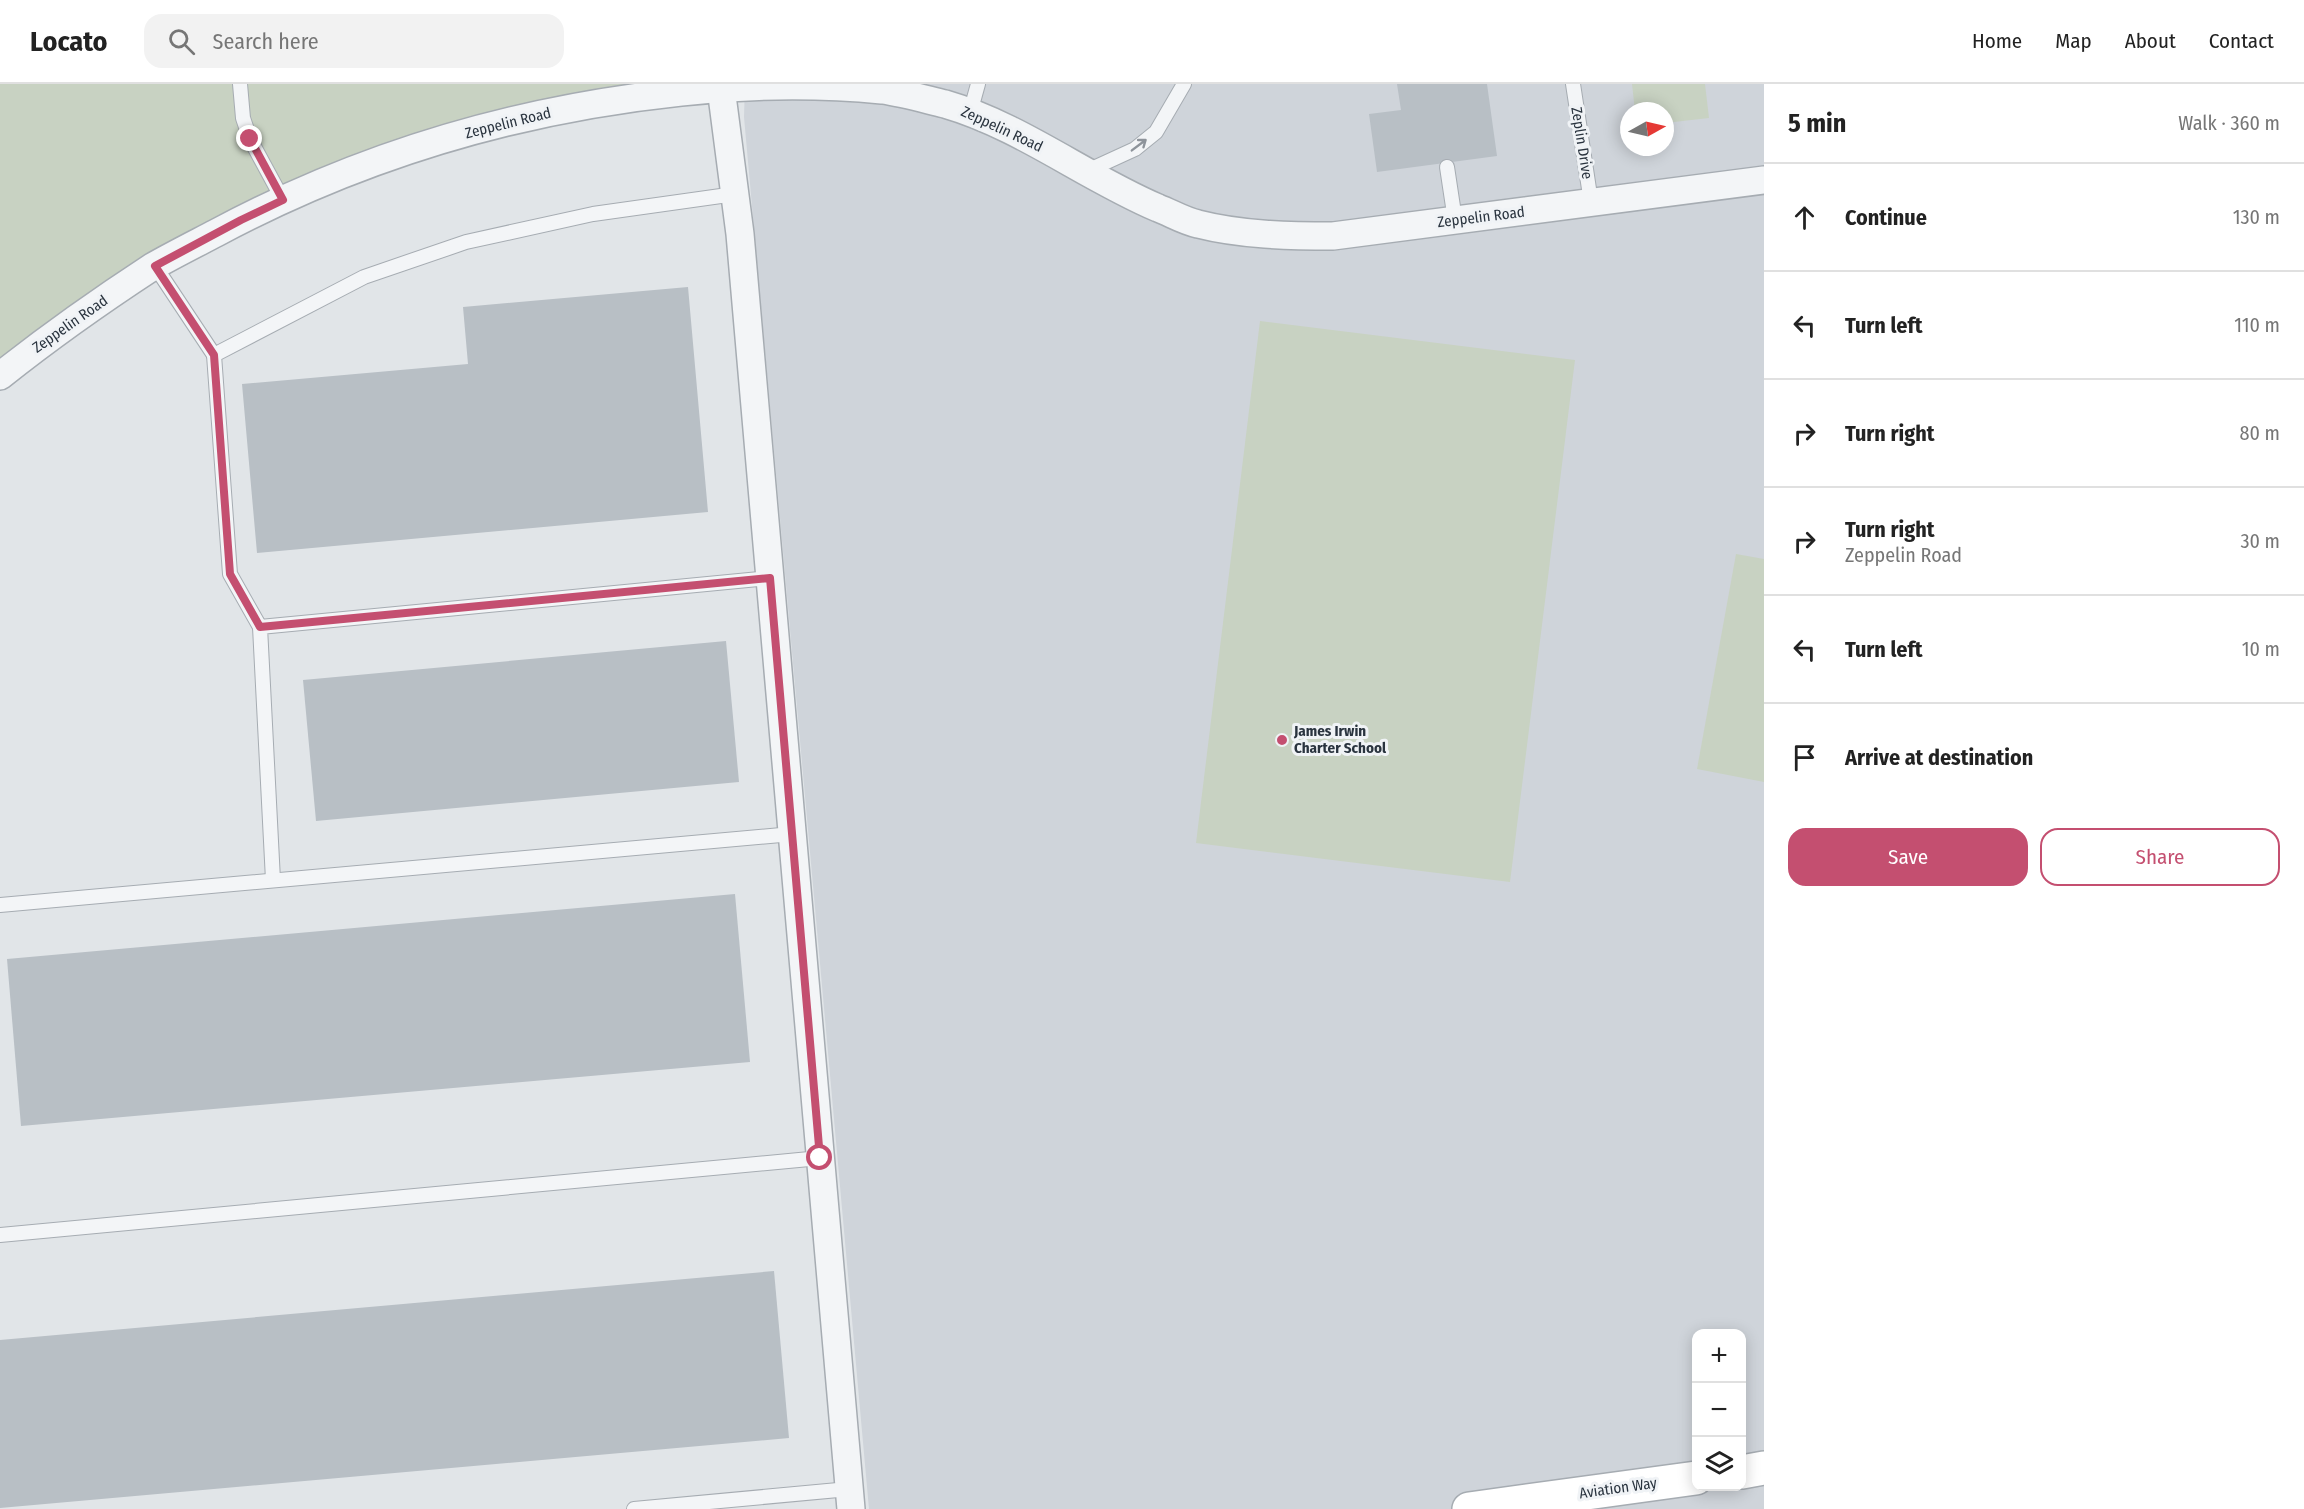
<!DOCTYPE html>
<html lang="en">
<head>
<meta charset="utf-8">
<style>
	:root { --surface:#fff; --page:#f2f2f2; --text:#222; --muted:#767676; --line:#e0e0e0; --accent:#c44f70 }
	body { margin:0; font-family:"Fira Sans Condensed",sans-serif; background:var(--page); color:var(--text) }
	.controls { position:absolute; right:18px; bottom:18px; display:grid; overflow:hidden; border-radius:12px; box-shadow:0 3px 15px #0003 }
	.controls button { width:54px; height:54px; display:grid; place-items:center; padding:0; border:0; border-bottom:2px solid var(--line); background:var(--surface); color:var(--text); font:30px sans-serif }
	.compass { position:absolute; left:1620px; top:18px; width:54px; height:54px; border-radius:50%; background:var(--surface); box-shadow:0 3px 15px #0003; rotate:82deg }
	.stop { position:absolute; width:18px; height:18px; margin:-14px; border:4px solid #c44f70; border-radius:50%; background:#fff }
	.stop.end { background:#c44f70; border-color:#fff; box-shadow:0 2px 6px #0008 }
	.list { margin:0; padding:0; list-style:none }
	h2 { display:flex; justify-content:space-between; align-items:center; height:78px; margin:0; padding:0 24px; font-size:26px }
	h2 small { font-size:20px; font-weight:400; color:var(--muted) }
	.list li { display:grid; grid-template-columns:39px 1fr auto; gap:18px; align-items:center; box-sizing:border-box; height:108px; padding:0 24px; border-top:2px solid var(--line) }
	.list b { display:block; font-size:22px; white-space:nowrap }
	.list p { margin:0; font-size:20px; white-space:nowrap; color:var(--muted) }
	.list em { font-size:20px; font-style:normal; color:var(--muted) }
	.actions { display:flex; gap:12px; padding:18px 24px }
	.actions a { flex:1; padding:14px 0; border:2px solid var(--accent); border-radius:18px; text-align:center; font-size:21px; color:var(--accent) }
	.actions .main { background:var(--accent); color:#fff }
	.icon { flex:none; width:33px; height:33px; fill:none; stroke:currentColor; stroke-width:2; stroke-linecap:round; stroke-linejoin:round }
	.map { position:relative; flex:none; width:1764px; height:1425px; overflow:hidden }
	header { display:flex; align-items:center; gap:36px; box-sizing:border-box; height:84px; padding:0 30px; background:var(--surface); border-bottom:2px solid var(--line) }
	header strong { font-size:28px }
	nav { display:flex; gap:33px; margin-inline-start:auto; font-size:21px }
	.search { width:420px; height:54px; background:var(--page); display:flex; align-items:center; gap:15px; box-sizing:border-box; padding:0 21px; border-radius:18px; color:var(--muted); font-size:22px }
	main { display:flex }
	aside { flex:1; background:var(--surface) }
	.map>svg:first-child { display:block }
	.built { fill:#cfd4da; fill-rule:evenodd }
	.green { fill:#c8d2c2 }
	.building { fill:#b8bfc5 }
	.lines { fill:none; stroke-linecap:round; stroke-linejoin:round }
	.lane-casing { stroke:#a6acb2; stroke-width:16 }
	.street-casing { stroke:#a6acb2; stroke-width:30 }
	.secondary-casing { stroke:#a6acb2; stroke-width:36 }
	.lane { stroke:#f3f5f7; stroke-width:14 }
	.street { stroke:#f3f5f7; stroke-width:27 }
	.secondary { stroke:#fff; stroke-width:33 }
	.oneway { stroke:#8e949b }
	.route { stroke:#c44f70; stroke-width:8 }
	.poi-dot { fill:#c44f70; stroke:#f0f3f6; stroke-width:2 }
	.labels { text-anchor:middle; dominant-baseline:central; stroke-width:6; stroke-linejoin:round; paint-order:stroke }
	.street-label { font-size:15px; fill:#2a343f; stroke:#f0f3f6 }
	.poi-label { font-size:15px; font-weight:bold; fill:#2a343f; stroke:#f0f3f6; text-anchor:start }
</style>
</head>
<body>
<header>
<strong>Locato</strong>
<div class="search"><svg class="icon" aria-label="search" viewBox="0 0 24 24"><circle cx="10" cy="10" r="6"/><path d="M15 15l6 6"/></svg>Search here</div>
<nav><a>Home</a><a>Map</a><a>About</a><a>Contact</a></nav>
</header>
<main>
<div class="map">
<svg width="1764" height="1425" viewBox="0 0 1764 1425">
	<rect width="100%" height="100%" fill="#e1e5e8"/>
	<!-- built -->
	<path class="built" d="M745 0H1764V1425H869L744 33ZM1629 27H1665V63H1629ZM1696 1250H1742V1402H1696Z"/>
	<!-- green -->
	<g class="green">
		<path d="M0 0H678L480 44 155 182 0 292Z"/>
		<path d="M1632 0H1705L1709 34 1665 39V27H1635Z"/>
		<path d="M1260 237 1575 276 1510 798 1196 759Z"/>
		<path d="M1736 470 1764 475V698L1697 685Z"/>
	</g>
	<!-- building -->
	<g class="building">
		<path d="M1397 0H1487L1497 72 1377 88 1369 30 1401 26Z"/>
		<path d="M688 203 708 428 257 469 242 300 468 280 463 223Z"/>
		<path d="M726 557 739 698 316 737 303 596Z"/>
		<path d="M735 810 750 978 21 1042 7 875Z"/>
		<path d="M774 1187 789 1354 0 1424V1256Z"/>
	</g>
	<g class="lines">
		<!-- lane casing -->
		<g class="lane-casing">
			<g id="lane">
				<path d="M240 0 243 34 250 55 283 116"/>
				<path d="M1573 0 1591 118"/>
				<path d="M970 29 978 0"/>
				<path d="M1447 83 1455 136"/>
				<path d="M1087 87 1135 65 1156 48 1184 0"/>
				<path d="M155 182 214 271"/>
				<path d="M260 543 230 490 214 271 364 193 466 158 593 130 735 110"/>
				<path d="M273 796 260 543 770 494"/>
				<path d="M0 821 792 750"/>
				<path d="M0 1151 820 1074"/>
				<path d="M634 1425 849 1405"/>
			</g>
		</g>
		<!-- street casing -->
		<g class="street-casing">
			<g id="street">
				<path d="M721 4 740 150 851 1425"/>
				<path d="M0 292C49 253 100 217 152 183 173 171 195 160 216 149 360 72 518 25 681 8 745 1 818 0 882 6 903 9 924 15 945 20 1021 42 1085 93 1158 124 1171 129 1184 137 1198 140 1241 151 1289 152 1333 152L1764 96"/>
			</g>
		</g>
		<!-- secondary casing -->
		<g class="secondary-casing">
			<g id="secondary">
				<path d="M1742 1388 1764 1384"/>
				<path d="M1469 1425 1696 1394"/>
			</g>
		</g>
		<!-- lane -->
		<use href="#lane" class="lane"/>
		<!-- street -->
		<use href="#street" class="street"/>
		<!-- secondary -->
		<use href="#secondary" class="secondary"/>
	</g>
	<!-- one-way arrows -->
	<defs><path id="oneway-shaft" d="M-6 0H5M1.5-3L5.5 0L1.5 3" fill="none" stroke-width="1.6" stroke-linecap="round" stroke-linejoin="round" transform="scale(1.5)"/></defs>
	<use class="oneway" href="#oneway-shaft" transform="translate(1139 61) rotate(-37)"/>
	<g class="lines">
		<!-- route -->
		<path class="route" d="M250 55 283 116 241 136 155 182 214 271 230 490 260 543 770 494 820 1074"/>
	</g>
	<!-- markers -->
	<circle class="poi-dot" cx="1282" cy="656" r="6"/>
	<g class="labels">
		<!-- street labels -->
		<g class="street-label">
			<text transform="translate(508 39) rotate(-14)">Zeppelin Road</text>
			<text transform="translate(1002 45) rotate(25)">Zeppelin Road</text>
			<text transform="translate(1582 59) rotate(81)">Zeplin Drive</text>
			<text transform="translate(1481 133) rotate(-7)">Zeppelin Road</text>
			<text transform="translate(70 240) rotate(-35)">Zeppelin Road</text>
			<text transform="translate(1618 1404) rotate(-8)">Aviation Way</text>
		</g>
		<!-- poi labels -->
		<g class="poi-label">
			<text x="1294" y="647">James Irwin<tspan x="1294" dy="17">Charter School</tspan></text>
		</g>
	</g>
</svg>
<div class="controls">
<button>+</button>
<button>−</button>
<button><svg class="icon" aria-label="layers" viewBox="0 0 24 24"><path d="M12 4l9 5-9 5-9-5zM3 14l9 5 9-5"/></svg></button>
</div>
<svg class="compass" viewBox="-18 -18 36 36"><path d="M0-13l5 13h-10z" fill="#e53935"/><path d="M0 13l5-13h-10z" fill="#767676"/></svg>
<div class="stop" style="left:820px;top:1074px"></div>
<div class="stop end" style="left:250px;top:55px"></div>
</div>
<aside>
<h2>5 min<small>Walk · 360 m</small></h2>
<ul class="list">
<li><svg class="icon" aria-label="ahead" viewBox="0 0 24 24"><path d="M12 20V5M6 11l6-6 6 6"/></svg><div><b>Continue</b></div><em>130 m</em></li>
<li><svg class="icon" aria-label="left" viewBox="0 0 24 24"><path d="M17 20v-9H6M10 6l-5 5 5 5"/></svg><div><b>Turn left</b></div><em>110 m</em></li>
<li><svg class="icon" aria-label="right" viewBox="0 0 24 24"><path d="M7 20v-9h11M14 6l5 5-5 5"/></svg><div><b>Turn right</b></div><em>80 m</em></li>
<li><svg class="icon" aria-label="right" viewBox="0 0 24 24"><path d="M7 20v-9h11M14 6l5 5-5 5"/></svg><div><b>Turn right</b><p>Zeppelin Road</p></div><em>30 m</em></li>
<li><svg class="icon" aria-label="left" viewBox="0 0 24 24"><path d="M17 20v-9H6M10 6l-5 5 5 5"/></svg><div><b>Turn left</b></div><em>10 m</em></li>
<li><svg class="icon" aria-label="arrive" viewBox="0 0 24 24"><path d="M6 21V4h12l-3 4 3 4H6"/></svg><div><b>Arrive at destination</b></div></li>
</ul>
<div class="actions"><a class="main">Save</a><a>Share</a></div>
</aside>
</main>
</body>
</html>
